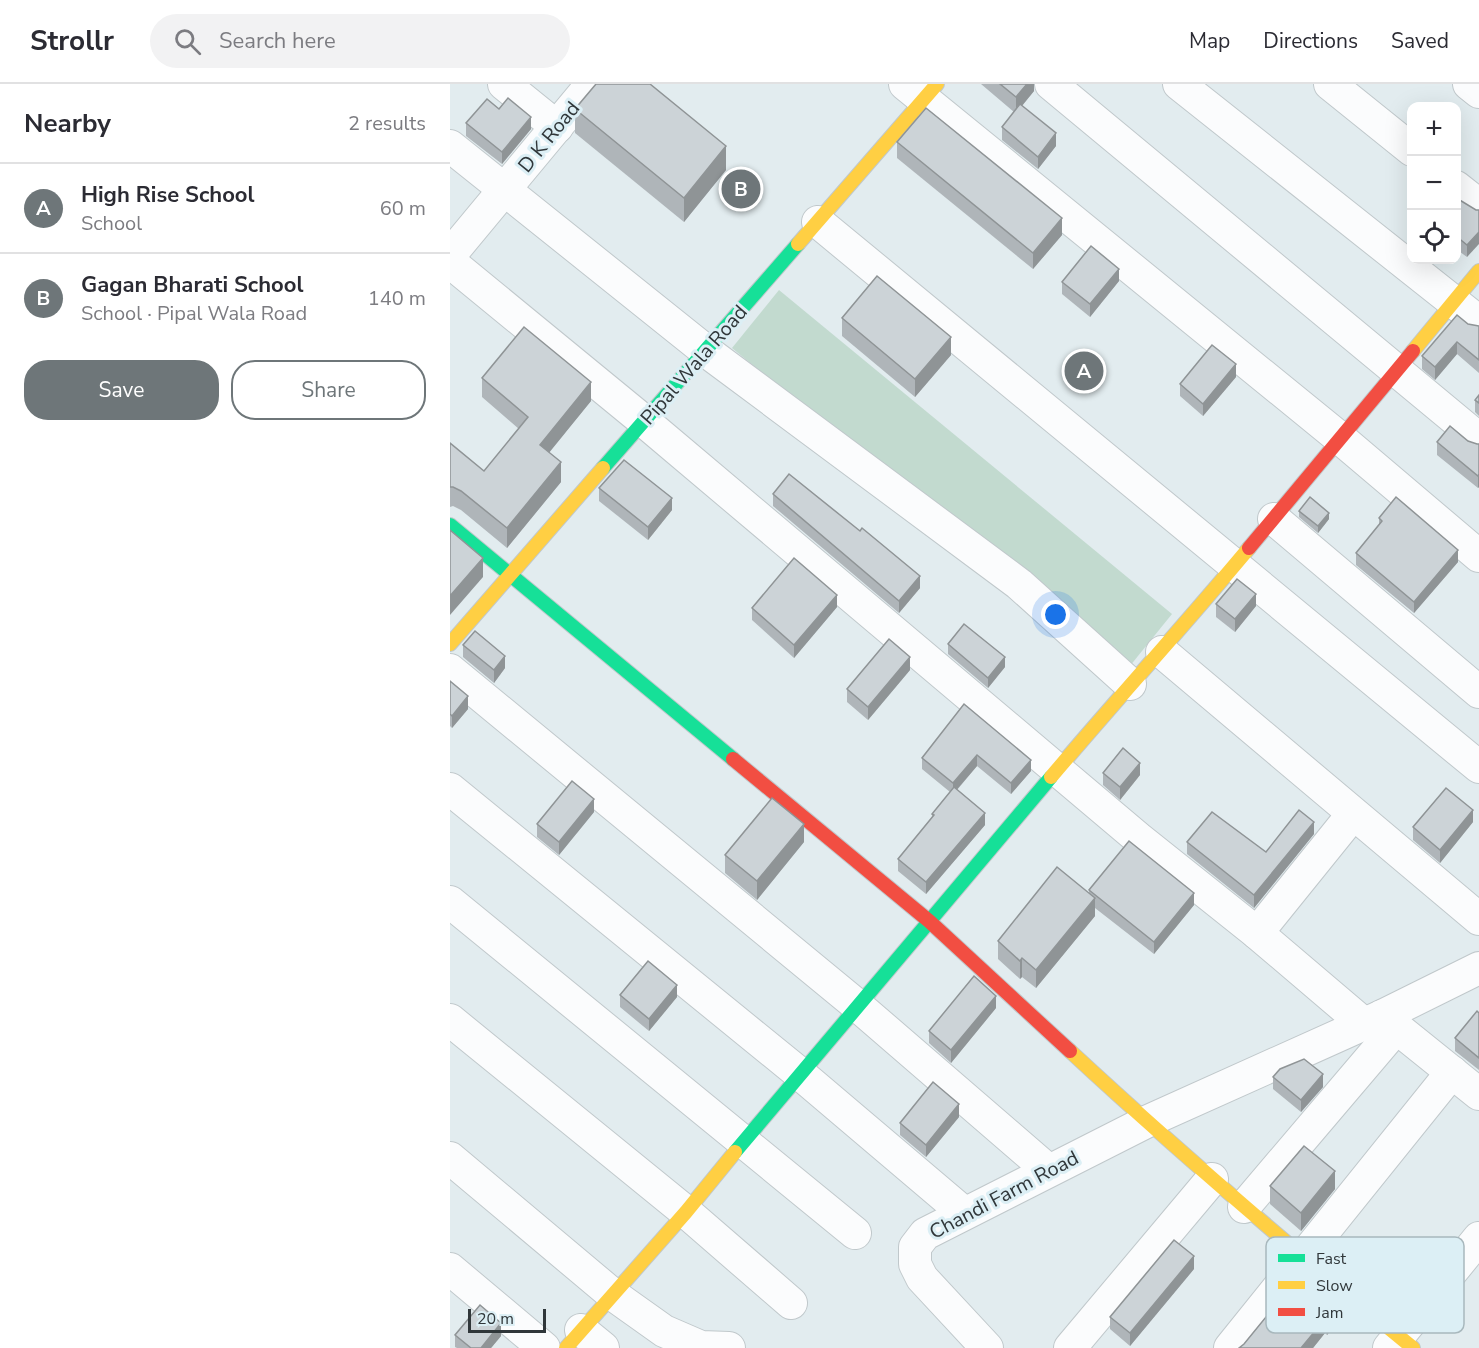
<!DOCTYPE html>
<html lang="en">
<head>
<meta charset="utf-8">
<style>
	:root { --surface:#fff; --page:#f2f2f3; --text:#2b2b33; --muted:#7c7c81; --line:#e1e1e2; --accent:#6e7679 }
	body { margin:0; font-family:"Nunito Sans",sans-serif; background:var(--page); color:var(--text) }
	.controls { position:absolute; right:18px; top:18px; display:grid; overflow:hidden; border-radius:12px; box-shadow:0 6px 24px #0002 }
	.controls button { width:54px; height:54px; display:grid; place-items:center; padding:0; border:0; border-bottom:2px solid var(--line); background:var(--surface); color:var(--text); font:30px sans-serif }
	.scale { position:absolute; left:18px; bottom:15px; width:78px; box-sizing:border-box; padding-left:6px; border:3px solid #30373a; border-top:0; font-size:16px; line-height:21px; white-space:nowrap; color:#30373a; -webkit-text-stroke:4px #dceff5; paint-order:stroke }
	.you { position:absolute; left:606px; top:531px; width:21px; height:21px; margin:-15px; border:4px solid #fff; border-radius:50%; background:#1a73e8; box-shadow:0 0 0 9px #1a73e833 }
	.badge { display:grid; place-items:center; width:39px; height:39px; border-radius:50%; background:var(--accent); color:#fff; font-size:20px; font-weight:700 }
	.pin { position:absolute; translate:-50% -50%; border:3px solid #fff; box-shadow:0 2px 6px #0006 }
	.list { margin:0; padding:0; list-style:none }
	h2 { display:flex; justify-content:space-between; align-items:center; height:78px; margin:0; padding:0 24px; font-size:26px }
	h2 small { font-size:20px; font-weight:400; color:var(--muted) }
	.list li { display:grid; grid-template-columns:39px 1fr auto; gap:18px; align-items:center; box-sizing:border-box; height:90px; padding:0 24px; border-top:2px solid var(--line) }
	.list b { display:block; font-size:22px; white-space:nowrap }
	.list p { margin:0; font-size:20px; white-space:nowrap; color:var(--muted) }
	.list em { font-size:20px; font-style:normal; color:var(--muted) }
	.actions { display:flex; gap:12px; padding:18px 24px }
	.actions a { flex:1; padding:14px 0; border:2px solid var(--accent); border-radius:24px; text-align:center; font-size:21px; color:var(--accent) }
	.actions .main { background:var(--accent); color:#fff }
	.icon { flex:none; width:33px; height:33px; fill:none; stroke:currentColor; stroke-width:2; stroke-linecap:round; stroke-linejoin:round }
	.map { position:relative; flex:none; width:1029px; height:1264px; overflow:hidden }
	header { display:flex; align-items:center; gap:36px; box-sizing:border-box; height:84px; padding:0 30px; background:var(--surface); border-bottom:2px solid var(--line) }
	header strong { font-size:28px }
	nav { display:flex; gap:33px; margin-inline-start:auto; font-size:21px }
	.search { width:420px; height:54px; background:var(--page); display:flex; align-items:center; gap:15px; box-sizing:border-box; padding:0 21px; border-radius:33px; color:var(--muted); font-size:22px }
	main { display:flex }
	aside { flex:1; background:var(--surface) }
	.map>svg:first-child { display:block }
	.green { fill:#c2dacf }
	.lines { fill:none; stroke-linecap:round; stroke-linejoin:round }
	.street-casing { stroke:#c0c8cb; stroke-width:34 }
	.fast-casing { stroke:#c0c8cb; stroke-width:16 }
	.slow-casing { stroke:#c0c8cb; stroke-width:16 }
	.jam-casing { stroke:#c0c8cb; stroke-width:16 }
	.street { stroke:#fbfcfd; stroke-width:32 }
	.fast { stroke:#16e098; stroke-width:14 }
	.slow { stroke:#ffcf43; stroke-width:14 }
	.jam { stroke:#f24e42; stroke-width:14 }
	.wall { fill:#afb5b9 }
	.shaded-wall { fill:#8f9496 }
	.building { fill:#ccd3d7; stroke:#8f9496; stroke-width:1.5 }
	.labels { text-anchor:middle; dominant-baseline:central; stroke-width:6; stroke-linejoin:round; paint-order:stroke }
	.street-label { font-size:20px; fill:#30373a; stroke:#dceff5 }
	.key { fill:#dceff5; stroke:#a8b8bd; stroke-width:1.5 }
	.key-label { font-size:16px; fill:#30373a }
</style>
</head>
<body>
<header>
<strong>Strollr</strong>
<div class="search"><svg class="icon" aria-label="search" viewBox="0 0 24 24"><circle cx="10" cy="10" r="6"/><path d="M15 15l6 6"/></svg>Search here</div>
<nav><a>Map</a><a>Directions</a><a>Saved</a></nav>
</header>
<main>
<aside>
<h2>Nearby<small>2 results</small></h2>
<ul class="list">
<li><span class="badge">A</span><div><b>High Rise School</b><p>School</p></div><em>60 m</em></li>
<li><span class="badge">B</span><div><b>Gagan Bharati School</b><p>School · Pipal Wala Road</p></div><em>140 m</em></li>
</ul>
<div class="actions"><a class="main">Save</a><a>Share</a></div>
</aside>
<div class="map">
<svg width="1029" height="1264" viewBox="0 0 1029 1264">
	<rect width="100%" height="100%" fill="#e2ecef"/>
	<!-- green -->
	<path class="green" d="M329 206 722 530 675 588 282 264Z"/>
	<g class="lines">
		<!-- street casing -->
		<g class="street-casing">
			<g id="street">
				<path d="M54 0 107 43"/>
				<path d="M455 0 891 355 1029 472"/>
				<path d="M601 0 1029 355"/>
				<path d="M729 0 1029 238"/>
				<path d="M880 0 962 66"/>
				<path d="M1019 0 1029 8"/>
				<path d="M0 62 256 267 569 500 680 600"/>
				<path d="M1006 103 1029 121"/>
				<path d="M368 138 1029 683"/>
				<path d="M0 171 142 0"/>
				<path d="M0 178 195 338 688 754 807 849 914 940"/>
				<path d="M824 435 1029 608"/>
				<path d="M712 568 1029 835"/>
				<path d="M0 586 408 922 598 1086"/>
				<path d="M0 705 349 989 514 1129"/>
				<path d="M0 818 405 1149"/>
				<path d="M807 849 903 730"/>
				<path d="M932 932 1029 1010"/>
				<path d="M0 936 236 1128 341 1219"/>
				<path d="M0 1074 162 1210 214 1247 251 1263 279 1264"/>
				<path d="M794 1123 947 943"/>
				<path d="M0 1185 94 1264"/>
				<path d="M131 1246 153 1264"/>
				<path d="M537 1264 472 1194 465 1180V1163L475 1150 696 1038 932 932 1029 884"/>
				<path d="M620 1264 762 1095"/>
				<path d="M780 1264 1002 988"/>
				<path d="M939 1264 1029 1154"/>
			</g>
		</g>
		<!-- fast casing -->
		<g class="fast-casing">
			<g id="fast">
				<path d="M153 384 348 160"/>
				<path d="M0 441 283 675"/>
				<path d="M285 1068 601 693"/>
			</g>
		</g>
		<!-- slow casing -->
		<g class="slow-casing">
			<g id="slow">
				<path d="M348 160 487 0"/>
				<path d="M963 267 1029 187"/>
				<path d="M0 560 153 384"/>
				<path d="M601 693C666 616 734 542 799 464"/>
				<path d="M620 967C731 1070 846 1168 963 1264"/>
				<path d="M116 1264 236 1128 285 1068"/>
			</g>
		</g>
		<!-- jam casing -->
		<g class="jam-casing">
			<g id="jam">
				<path d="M799 464 963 267"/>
				<path d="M283 675 479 837 620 967"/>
			</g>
		</g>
		<!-- street -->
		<use href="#street" class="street"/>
		<!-- fast -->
		<use href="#fast" class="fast"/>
		<!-- slow -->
		<use href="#slow" class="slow"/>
		<!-- jam -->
		<use href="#jam" class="jam"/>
	</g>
	<!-- wall -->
	<g class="wall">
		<path d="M531 0H584V7L572 22 606 62 588 85 552 56V43L564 28Z"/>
		<path d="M125 25 276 86 234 138 125 49Z"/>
		<path d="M16 39 81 45 52 80 16 52Z"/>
		<path d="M447 58 612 151 583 185 447 74Z"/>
		<path d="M1006 118 1026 126 1017 173 1006 165Z"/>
		<path d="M669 197 640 233 612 210V198Z"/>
		<path d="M392 234 501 271 465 313 392 252Z"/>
		<path d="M1029 242V289L1007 270 985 296 972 285V272Z"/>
		<path d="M786 293 753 332 730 312V300Z"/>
		<path d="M32 294 141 317 99 368 111 398 57 464 11 426 3 422 0 423V359L34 387 69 345 32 313Z"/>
		<path d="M1025 316 1029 319V332L1025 328Z"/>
		<path d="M1018 357 1027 360H1029V403L1028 404 987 371V358Z"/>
		<path d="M149 404 222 426 198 456 149 417Z"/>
		<path d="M323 410 470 504 449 529 323 422Z"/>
		<path d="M849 427 879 435 868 449 849 433Z"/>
		<path d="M929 434 1008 478 964 529 906 481V469L929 441Z"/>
		<path d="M766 520 806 522 785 548 766 533Z"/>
		<path d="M387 523 344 574 302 536V524Z"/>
		<path d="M498 560 555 583 538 604 498 570Z"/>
		<path d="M13 561 55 584 44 599 13 573Z"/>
		<path d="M460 586 418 636 397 618V605Z"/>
		<path d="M0 597 18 625 2 644 0 642Z"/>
		<path d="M514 620 581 687 561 710 527 682 507 706 535 741 476 810 448 787V775L482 733V730L500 708 472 685V674Z"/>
		<path d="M653 689 690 691 670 716 653 701Z"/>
		<path d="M144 728 109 771 87 753V740Z"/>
		<path d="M1023 738 990 779 963 756V743Z"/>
		<path d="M864 750 804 824 737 770V758L816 768Z"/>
		<path d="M354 758 307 816 275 789V771Z"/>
		<path d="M639 806 744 821 704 870 645 824V832L586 904 572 893 570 895 548 875V857L639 809Z"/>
		<path d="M170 911 227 913 199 947 170 923Z"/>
		<path d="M546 924 501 979 479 959V947Z"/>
		<path d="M1029 929V986L1005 967V954Z"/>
		<path d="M823 993 873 1003 851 1028 823 1005Z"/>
		<path d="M509 1033 476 1073 450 1051V1039Z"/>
		<path d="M820 1102 885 1105 851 1147 820 1120Z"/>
		<path d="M744 1185 680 1262 660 1245V1233Z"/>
		<path d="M855 1185 893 1231 877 1251 875 1249 863 1264H789L794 1260Z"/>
		<path d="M5 1251 51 1252 41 1264H7L5 1263Z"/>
	</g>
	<!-- shaded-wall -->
	<g class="shaded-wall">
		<path d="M577 0H584V7L566 29V13Z"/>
		<path d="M81 33V45L52 80V68Z"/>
		<path d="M606 49V62L588 85V73Z"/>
		<path d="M276 62V86L234 138V114Z"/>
		<path d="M612 134V151L583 185V169Z"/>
		<path d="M1029 148V160L1017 173V161Z"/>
		<path d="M669 185V197L640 233V220Z"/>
		<path d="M501 253V271L465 313V295Z"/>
		<path d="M1007 258V270L985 296V283Z"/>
		<path d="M786 280V293L753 332V320Z"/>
		<path d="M141 298V317L90 380V361Z"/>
		<path d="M111 378V398L57 464V444Z"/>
		<path d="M1029 390V403L1028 404V392Z"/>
		<path d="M222 414V426L198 456V443Z"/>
		<path d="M879 429V435L868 449V442Z"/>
		<path d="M1008 466V478L964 529V518Z"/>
		<path d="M33 474V493L0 531V512Z"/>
		<path d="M470 492V504L449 529V517Z"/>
		<path d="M806 510V522L785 548V535Z"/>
		<path d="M387 511V523L344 574V561Z"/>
		<path d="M55 572V584L44 599V586Z"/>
		<path d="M460 573V586L418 636V623Z"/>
		<path d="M555 573V583L538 604V594Z"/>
		<path d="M18 612V625L2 644V632Z"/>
		<path d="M527 671V682L503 710V699Z"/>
		<path d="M581 676V687L561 710V699Z"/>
		<path d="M690 679V691L670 716V703Z"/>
		<path d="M144 715V728L109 771V758Z"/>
		<path d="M1023 726V738L990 779V766Z"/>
		<path d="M535 729V741L476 810V798Z"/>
		<path d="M864 738V750L804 824V811Z"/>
		<path d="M354 740V758L307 816V797Z"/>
		<path d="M744 809V821L704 870V858Z"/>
		<path d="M645 814V832L586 904V886Z"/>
		<path d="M572 874V893L570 895V877Z"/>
		<path d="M227 901V913L199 947V935Z"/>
		<path d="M546 912V924L501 979V966Z"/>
		<path d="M873 990V1003L851 1028V1016Z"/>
		<path d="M509 1020V1033L476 1073V1061Z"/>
		<path d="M885 1087V1105L851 1147V1129Z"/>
		<path d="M744 1172V1185L680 1262V1249Z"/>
		<path d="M893 1216V1231L877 1251V1237Z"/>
		<path d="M875 1235V1249L863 1264H851Z"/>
		<path d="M51 1239V1252L41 1264H31Z"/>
	</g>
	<!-- building -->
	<g class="building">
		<path d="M146 0H200L276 62 234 114 125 25Z"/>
		<path d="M550 0H577L566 13Z"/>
		<path d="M58 14 81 33 52 68 16 39 37 15 49 25Z"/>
		<path d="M570 20 606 49 588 73 552 43Z"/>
		<path d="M476 24 612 134 583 169 447 58Z"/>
		<path d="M1008 115 1026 126H1029V148L1017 161 1006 152V118Z"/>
		<path d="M641 162 669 185 640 220 612 198Z"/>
		<path d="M427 192 501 253 465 295 392 234Z"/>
		<path d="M1007 231 1018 240 1029 242V276L1007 258 985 283 972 272Z"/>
		<path d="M74 243 141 298 90 361 111 378 57 444 11 407 3 403H0V359L34 387 78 333 32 294Z"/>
		<path d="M762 261 786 280 753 320 730 300Z"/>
		<path d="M1029 311V319L1025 316Z"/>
		<path d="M1000 342 1018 357 1027 360H1029V390L1028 392 987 358Z"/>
		<path d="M174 376 222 414 198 443 149 404Z"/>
		<path d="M339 390 410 447 412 444 470 492 449 517 323 410Z"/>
		<path d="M860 413 879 429 868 442 849 427Z"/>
		<path d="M946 413 1008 466 964 518 906 469 932 437 929 434Z"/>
		<path d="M0 446 33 474 0 512Z"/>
		<path d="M344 474 387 511 344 561 302 524Z"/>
		<path d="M787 495 806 510 785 535 766 520Z"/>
		<path d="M514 540 555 573 538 594 498 560Z"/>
		<path d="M25 547 55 572 44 586 13 561Z"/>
		<path d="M439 555 460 573 418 623 397 605Z"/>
		<path d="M0 597 18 612 2 632 0 630Z"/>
		<path d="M514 620 581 676 561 699 527 671 503 699 472 674Z"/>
		<path d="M673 664 690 679 670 703 653 689Z"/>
		<path d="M122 697 144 715 109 758 87 740Z"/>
		<path d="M504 703 535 729 476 798 448 775 484 731 482 730Z"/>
		<path d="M996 704 1023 726 990 766 963 743Z"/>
		<path d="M322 714 354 740 307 797 275 771Z"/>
		<path d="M849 726 864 738 804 811 737 758 762 728 816 768Z"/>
		<path d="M679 757 744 809 704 858 639 806Z"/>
		<path d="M607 783 645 814 586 886 572 874 570 877 548 857Z"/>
		<path d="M198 877 227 901 199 935 170 911Z"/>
		<path d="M524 892 546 912 501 966 479 947Z"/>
		<path d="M1027 927 1029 929V974L1005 954Z"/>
		<path d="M854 975 873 990 851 1016 823 993 830 985Z"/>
		<path d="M483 998 509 1020 476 1061 450 1039Z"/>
		<path d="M854 1062 885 1087 851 1129 820 1102Z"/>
		<path d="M724 1156 744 1172 680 1249 660 1233Z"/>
		<path d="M855 1185 893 1216 877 1237 875 1235 851 1264H789L794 1260Z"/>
		<path d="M30 1221 51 1239 31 1264H21L5 1251Z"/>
	</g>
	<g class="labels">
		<!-- street labels -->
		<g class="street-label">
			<text transform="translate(99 53) rotate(-51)">D K Road</text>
			<text transform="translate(244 281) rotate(-49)">Pipal Wala Road</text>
			<text transform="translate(554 1111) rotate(-28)">Chandi Farm Road</text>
		</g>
	</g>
	<!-- legend -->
	<rect x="816" y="1153" width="198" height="96" rx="9" class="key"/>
	<rect x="828" y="1170" width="27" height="8" fill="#16e098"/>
	<rect x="828" y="1197" width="27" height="8" fill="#ffcf43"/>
	<rect x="828" y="1224" width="27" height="8" fill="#f24e42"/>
	<g class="key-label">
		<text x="866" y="1180">Fast</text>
		<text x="866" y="1207">Slow</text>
		<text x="866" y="1234">Jam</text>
	</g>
</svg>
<div class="controls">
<button>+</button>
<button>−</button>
<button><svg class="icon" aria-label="locate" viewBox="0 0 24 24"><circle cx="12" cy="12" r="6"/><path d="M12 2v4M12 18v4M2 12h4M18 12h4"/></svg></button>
</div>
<div class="scale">20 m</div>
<div class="you"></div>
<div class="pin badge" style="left:634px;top:287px">A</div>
<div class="pin badge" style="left:291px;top:105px">B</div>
</div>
</main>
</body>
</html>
